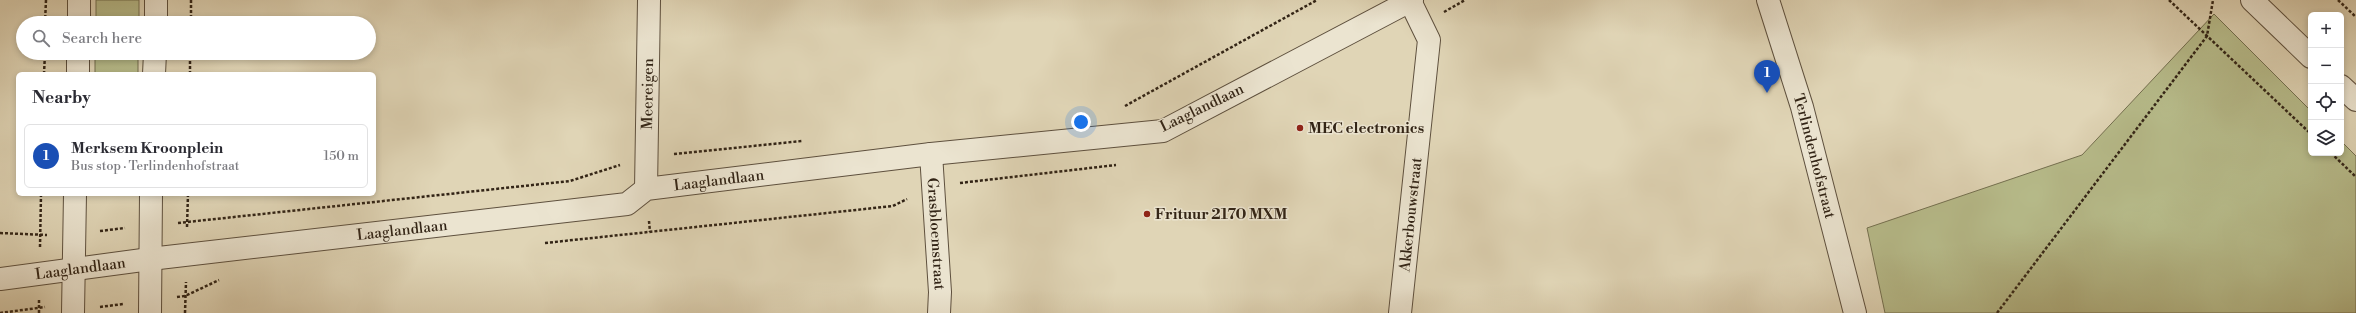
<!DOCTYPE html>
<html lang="en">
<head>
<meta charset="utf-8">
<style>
	:root { --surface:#fff; --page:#f7f7f7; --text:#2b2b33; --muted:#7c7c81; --line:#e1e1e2; --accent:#8f2418 }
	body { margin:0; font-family:"Libre Bodoni",serif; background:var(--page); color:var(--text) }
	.controls { position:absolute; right:12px; top:12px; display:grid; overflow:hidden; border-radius:6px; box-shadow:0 2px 6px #0003 }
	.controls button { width:36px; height:36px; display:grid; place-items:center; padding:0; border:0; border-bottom:1px solid var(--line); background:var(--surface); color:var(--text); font:20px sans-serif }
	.you { position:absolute; left:1081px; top:122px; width:14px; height:14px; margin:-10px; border:3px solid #fff; border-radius:50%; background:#1a73e8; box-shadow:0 0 0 6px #1a73e833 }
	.badge { display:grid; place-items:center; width:26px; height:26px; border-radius:50%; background:var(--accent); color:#fff; font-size:13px; font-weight:700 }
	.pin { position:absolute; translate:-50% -33px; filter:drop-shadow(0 1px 2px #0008) }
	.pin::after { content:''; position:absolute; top:21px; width:14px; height:12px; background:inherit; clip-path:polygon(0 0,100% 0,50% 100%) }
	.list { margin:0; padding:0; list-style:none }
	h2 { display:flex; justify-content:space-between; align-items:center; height:52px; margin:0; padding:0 16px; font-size:17px }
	h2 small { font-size:13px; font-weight:400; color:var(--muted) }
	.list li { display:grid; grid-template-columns:26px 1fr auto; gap:12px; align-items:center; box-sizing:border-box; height:64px; margin:0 8px 8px; padding:0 8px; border:1px solid var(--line); border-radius:6px }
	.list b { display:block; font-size:15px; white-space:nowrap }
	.list p { margin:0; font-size:13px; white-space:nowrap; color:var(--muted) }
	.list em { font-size:13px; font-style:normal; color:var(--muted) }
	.icon { flex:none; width:22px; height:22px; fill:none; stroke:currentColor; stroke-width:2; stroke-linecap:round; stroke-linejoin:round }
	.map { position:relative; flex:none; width:2356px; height:313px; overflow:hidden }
	.search { position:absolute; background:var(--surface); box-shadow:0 2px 6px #0003; left:16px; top:16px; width:360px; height:44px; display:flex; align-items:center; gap:10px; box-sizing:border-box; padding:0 14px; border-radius:22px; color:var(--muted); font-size:15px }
	.panel { position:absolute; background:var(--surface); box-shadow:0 2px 6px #0003; left:16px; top:72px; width:360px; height:124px; border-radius:6px }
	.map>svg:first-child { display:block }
	.green { fill:#b7bc8b; stroke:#747050 }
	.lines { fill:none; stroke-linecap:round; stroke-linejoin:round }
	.minor-casing { stroke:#5e503e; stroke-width:24 }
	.tertiary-casing { stroke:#5e503e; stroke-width:24 }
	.path { stroke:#322416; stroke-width:2.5; stroke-dasharray:3 2; stroke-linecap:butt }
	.minor { stroke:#ebe4d0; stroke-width:22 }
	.tertiary { stroke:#ebe4d0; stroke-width:22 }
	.poi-dot { fill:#8f2418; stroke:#ebe4d0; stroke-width:1.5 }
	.labels { text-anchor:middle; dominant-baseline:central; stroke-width:3; stroke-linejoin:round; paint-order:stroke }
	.street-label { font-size:15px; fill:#322416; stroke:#ebe4d0 }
	.poi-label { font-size:15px; font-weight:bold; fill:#322416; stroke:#ebe4d0; text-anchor:start }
</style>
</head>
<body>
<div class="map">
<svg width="2356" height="313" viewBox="0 0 2356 313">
	<rect width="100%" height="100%" fill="#e0d5b6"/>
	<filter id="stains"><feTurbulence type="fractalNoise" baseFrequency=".005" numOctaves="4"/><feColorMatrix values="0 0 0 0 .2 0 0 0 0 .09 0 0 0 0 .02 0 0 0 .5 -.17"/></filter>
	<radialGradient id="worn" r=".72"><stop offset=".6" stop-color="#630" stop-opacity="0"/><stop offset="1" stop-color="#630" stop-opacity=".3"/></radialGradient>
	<!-- green -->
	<g class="green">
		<rect x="96" y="0" width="43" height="23"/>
		<path d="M2214 14 2311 111V153H2341V141L2356 156V313H1885L1867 228 2082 155Z"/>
		<rect x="95" y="53" width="43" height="21"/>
	</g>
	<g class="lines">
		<!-- minor casing -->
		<g class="minor-casing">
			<g id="minor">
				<path id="s1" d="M1768 0 1802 107 1855 313"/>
				<path d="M2252 0 2311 57"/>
				<path d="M2341 86 2356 100"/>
				<path id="s2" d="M931 154 940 292 939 313"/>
				<path id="s3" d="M646 189 649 0"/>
				<path id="s4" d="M0 279 150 259 627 204 646 189 931 154 1163 131 1412 0"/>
				<path id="s5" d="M1400 313 1429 40 1410 1"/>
			</g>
		</g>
		<!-- tertiary casing -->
		<g class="tertiary-casing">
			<g id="tertiary">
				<path d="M79 23V0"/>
				<path d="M156 23V0"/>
				<path d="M78 74V53"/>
				<path d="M154 74 155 53"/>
				<path d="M73 313 75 194"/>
				<path d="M150 313 151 194"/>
			</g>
		</g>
		<!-- path -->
		<g class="path">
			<path d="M2169 0 2311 134"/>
			<path d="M2338 0 2356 17"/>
			<path d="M1444 12 1465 0"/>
			<path d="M45 23 46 0"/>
			<path d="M191 23V0"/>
			<path d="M44 74 45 53"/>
			<path d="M190 74V53"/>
			<path d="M1125 106 1317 0"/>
			<path d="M2331 153 2356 177"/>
			<path d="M674 154 802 141"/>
			<path d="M960 183 1116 165"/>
			<path d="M649 221 650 232"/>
			<path d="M178 223 570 181 620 165"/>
			<path d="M187 227 188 194"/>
			<path d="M100 231 125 228"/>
			<path d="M0 233 47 235"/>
			<path d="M545 243 893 206 907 199"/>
			<path d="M40 247 41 194"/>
			<path d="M177 297 185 296 219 280"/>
			<path d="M100 307 123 304"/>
			<path d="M0 313 45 307"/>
			<path d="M39 313V300"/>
			<path d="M185 313 186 282"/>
			<path d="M1997 313 2207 36 2213 0"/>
		</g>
		<!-- minor -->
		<use href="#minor" class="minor"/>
		<!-- tertiary -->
		<use href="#tertiary" class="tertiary"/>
	</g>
	<!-- markers -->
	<g class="poi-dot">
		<circle cx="1300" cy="128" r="4"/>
		<circle cx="1147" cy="214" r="4"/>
	</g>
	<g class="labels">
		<!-- street labels -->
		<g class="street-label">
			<text stroke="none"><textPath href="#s3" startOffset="95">Meereigen</textPath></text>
			<text transform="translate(1202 108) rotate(-26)">Laaglandlaan</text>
			<text stroke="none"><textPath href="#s1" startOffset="163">Terlindenhofstraat</textPath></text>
			<text stroke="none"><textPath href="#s4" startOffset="729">Laaglandlaan</textPath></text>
			<text stroke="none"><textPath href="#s5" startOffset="99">Akkerbouwstraat</textPath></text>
			<text stroke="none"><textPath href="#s4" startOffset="405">Laaglandlaan</textPath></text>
			<text stroke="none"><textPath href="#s2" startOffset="80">Grasbloemstraat</textPath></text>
			<text stroke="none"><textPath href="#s4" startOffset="81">Laaglandlaan</textPath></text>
		</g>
		<!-- poi labels -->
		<g class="poi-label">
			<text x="1308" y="128">MEC electronics</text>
			<text x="1155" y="214">Frituur 2170 MXM</text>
		</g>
	</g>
	<rect width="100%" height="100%" filter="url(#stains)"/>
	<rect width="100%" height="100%" fill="url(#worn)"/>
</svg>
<div class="controls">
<button>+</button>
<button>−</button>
<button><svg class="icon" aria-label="locate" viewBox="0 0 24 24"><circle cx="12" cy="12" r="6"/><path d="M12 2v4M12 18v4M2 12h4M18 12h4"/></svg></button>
<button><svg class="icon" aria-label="layers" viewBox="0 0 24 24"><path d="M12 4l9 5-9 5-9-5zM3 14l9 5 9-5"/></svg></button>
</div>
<div class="you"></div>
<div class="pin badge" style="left:1767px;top:93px;background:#1a4fb4">1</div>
<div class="search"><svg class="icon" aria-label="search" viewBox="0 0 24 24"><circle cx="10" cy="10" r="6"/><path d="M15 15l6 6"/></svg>Search here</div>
<section class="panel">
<h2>Nearby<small></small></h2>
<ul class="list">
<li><span class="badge" style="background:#1a4fb4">1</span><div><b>Merksem Kroonplein</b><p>Bus stop · Terlindenhofstraat</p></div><em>150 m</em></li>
</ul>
</section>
</div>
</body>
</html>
